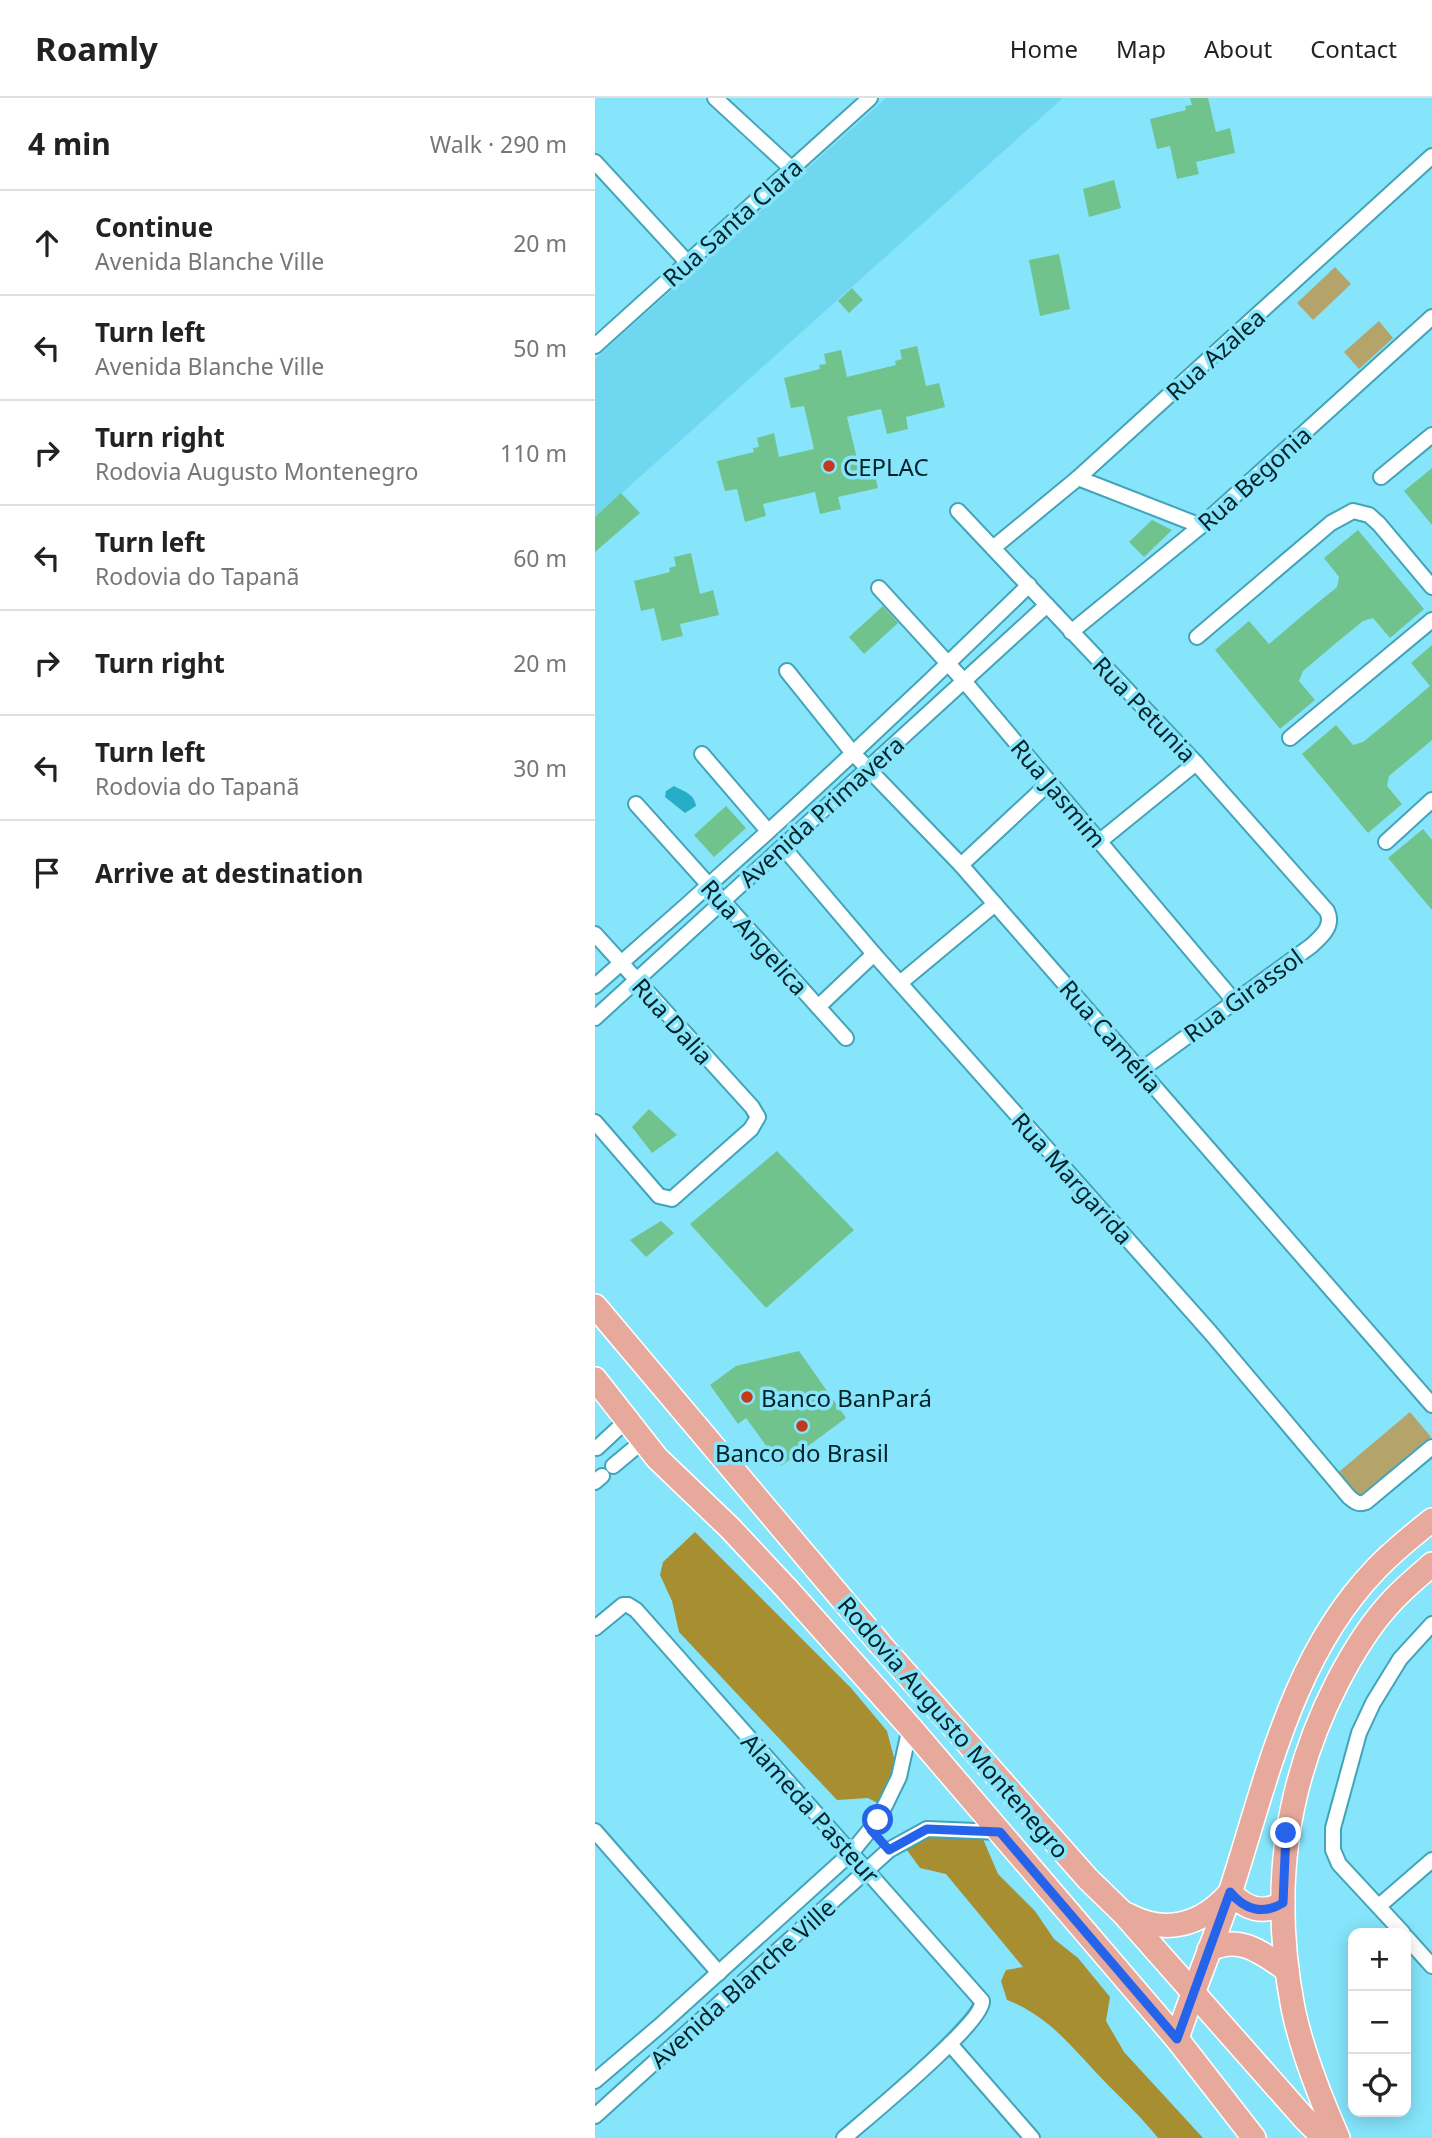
<!DOCTYPE html>
<html lang="en">
<head>
<meta charset="utf-8">
<style>
	:root { --surface:#fff; --page:#f2f2f2; --text:#222; --muted:#767676; --line:#e0e0e0 }
	body { margin:0; font-family:"Noto Sans",sans-serif; background:var(--page); color:var(--text) }
	.controls { position:absolute; right:21px; bottom:21px; display:grid; overflow:hidden; border-radius:14px; box-shadow:0 4px 18px #0003 }
	.controls button { width:63px; height:63px; display:grid; place-items:center; padding:0; border:0; border-bottom:2px solid var(--line); background:var(--surface); color:var(--text); font:35px sans-serif }
	.stop { position:absolute; width:21px; height:21px; margin:-16px; border:5px solid #2563eb; border-radius:50%; background:#fff }
	.stop.end { background:#2563eb; border-color:#fff; box-shadow:0 2px 7px #0008 }
	.list { margin:0; padding:0; list-style:none }
	h2 { display:flex; justify-content:space-between; align-items:center; height:91px; margin:0; padding:0 28px; font-size:30px }
	h2 small { font-size:23px; font-weight:400; color:var(--muted) }
	.list li { display:grid; grid-template-columns:46px 1fr auto; gap:21px; align-items:center; box-sizing:border-box; height:105px; padding:0 28px; border-top:2px solid var(--line) }
	.list b { display:block; font-size:26px; white-space:nowrap }
	.list p { margin:0; font-size:23px; white-space:nowrap; color:var(--muted) }
	.list em { font-size:23px; font-style:normal; color:var(--muted) }
	.icon { flex:none; width:38px; height:38px; fill:none; stroke:currentColor; stroke-width:2; stroke-linecap:round; stroke-linejoin:round }
	.map { position:relative; flex:none; width:837px; height:2040px; overflow:hidden }
	header { display:flex; align-items:center; gap:42px; box-sizing:border-box; height:98px; padding:0 35px; background:var(--surface); border-bottom:2px solid var(--line) }
	header strong { font-size:33px }
	nav { display:flex; gap:38px; margin-inline-start:auto; font-size:24px }
	main { display:flex }
	aside { flex:1; background:var(--surface) }
	.map>svg:first-child { display:block }
	.built { fill:#6fd8f0 }
	.green { fill:#b4a46c }
	.forest { fill:#a68e31 }
	.water { fill:#27aec7 }
	.building { fill:#70c38d }
	.lines { fill:none; stroke-linecap:round; stroke-linejoin:round }
	.minor-casing { stroke:#42a4b8; stroke-width:18 }
	.primary-casing { stroke:#fff; stroke-width:26 }
	.minor { stroke:#fff; stroke-width:14 }
	.primary { stroke:#e7a99b; stroke-width:23 }
	.route { stroke:#2563eb; stroke-width:9 }
	.poi-dot { fill:#c33919; stroke:#86e5fb; stroke-width:2.5 }
	.labels { text-anchor:middle; dominant-baseline:central; stroke-width:7; stroke-linejoin:round; paint-order:stroke }
	.street-label { font-size:24px; fill:#032329; stroke:#86e5fb }
	.poi-label { font-size:24px; fill:#032329; stroke:#86e5fb; text-anchor:start }
</style>
</head>
<body>
<header>
<strong>Roamly</strong>
<nav><a>Home</a><a>Map</a><a>About</a><a>Contact</a></nav>
</header>
<main>
<aside>
<h2>4 min<small>Walk · 290 m</small></h2>
<ul class="list">
<li><svg class="icon" aria-label="ahead" viewBox="0 0 24 24"><path d="M12 20V5M6 11l6-6 6 6"/></svg><div><b>Continue</b><p>Avenida Blanche Ville</p></div><em>20 m</em></li>
<li><svg class="icon" aria-label="left" viewBox="0 0 24 24"><path d="M17 20v-9H6M10 6l-5 5 5 5"/></svg><div><b>Turn left</b><p>Avenida Blanche Ville</p></div><em>50 m</em></li>
<li><svg class="icon" aria-label="right" viewBox="0 0 24 24"><path d="M7 20v-9h11M14 6l5 5-5 5"/></svg><div><b>Turn right</b><p>Rodovia Augusto Montenegro</p></div><em>110 m</em></li>
<li><svg class="icon" aria-label="left" viewBox="0 0 24 24"><path d="M17 20v-9H6M10 6l-5 5 5 5"/></svg><div><b>Turn left</b><p>Rodovia do Tapanã</p></div><em>60 m</em></li>
<li><svg class="icon" aria-label="right" viewBox="0 0 24 24"><path d="M7 20v-9h11M14 6l5 5-5 5"/></svg><div><b>Turn right</b></div><em>20 m</em></li>
<li><svg class="icon" aria-label="left" viewBox="0 0 24 24"><path d="M17 20v-9H6M10 6l-5 5 5 5"/></svg><div><b>Turn left</b><p>Rodovia do Tapanã</p></div><em>30 m</em></li>
<li><svg class="icon" aria-label="arrive" viewBox="0 0 24 24"><path d="M6 21V4h12l-3 4 3 4H6"/></svg><div><b>Arrive at destination</b></div></li>
</ul>
</aside>
<div class="map">
<svg width="837" height="2040" viewBox="0 0 837 2040">
	<rect width="100%" height="100%" fill="#86e5fb"/>
	<!-- built -->
	<path class="built" d="M291 0H468L0 419V261Z"/>
	<!-- green -->
	<g class="green">
		<path d="M740 169 756 186 718 222 702 205Z"/>
		<path d="M784 223 798 240 764 271 749 254Z"/>
		<path d="M815 1314 836 1339 761 1403 739 1378Z"/>
	</g>
	<!-- forest -->
	<g class="forest">
		<path d="M100 1434 256 1590 292 1633 304 1679 290 1709 273 1700 242 1702 84 1534 77 1503 65 1477 68 1464Z"/>
		<path d="M332 1731 385 1734 403 1776 440 1813 459 1841 483 1860 515 1899 511 1923 529 1954 608 2040H563C548 2021 532 2006 515 1989 481 1955 458 1920 412 1902L406 1883 411 1872 428 1869 351 1776 325 1770 306 1744Z"/>
	</g>
	<!-- water -->
	<path class="water" d="M79 688C88 693 100 696 101 708L90 715 70 699 71 693Z"/>
	<!-- building -->
	<g class="building">
		<path d="M595 0H613L621 34 635 30 640 55 601 64 604 76 582 81 575 48 562 51 555 21 591 12 590 8 597 7Z"/>
		<path d="M519 82 526 110 494 119 488 91Z"/>
		<path d="M464 156 475 211 445 218 434 162Z"/>
		<path d="M257 190 268 202 254 215 243 203Z"/>
		<path d="M322 248 331 288 344 285 350 309 311 319 313 331 292 336 286 311 252 319 264 369 277 366 283 390 243 399 246 411 225 416 220 394 168 406 171 418 150 424 142 391 130 393 122 363 159 354 158 350 164 349 162 340 179 335 184 359 219 351 209 308 196 310 189 280 225 271 224 267 231 266 229 256 246 252 252 279 301 267 300 263 307 261 305 252Z"/>
		<path d="M837 370V427L809 393Z"/>
		<path d="M26 395 45 415 0 454V419Z"/>
		<path d="M557 422 577 432 549 459 534 444Z"/>
		<path d="M763 432 829 511 795 540 778 520 768 523 741 545 708 573 704 583 720 602 685 631 620 552 654 523 674 546 708 517 742 489 744 479 729 460Z"/>
		<path d="M96 455 105 496 118 492 124 517 85 526 88 538 67 543 59 510 46 513 39 483 75 474 74 470 81 468 79 459Z"/>
		<path d="M288 508 303 525 269 556 254 539Z"/>
		<path d="M837 547V642L794 678 792 688 807 706 773 735 707 656 741 627 758 647 768 644 795 622 835 588 816 565Z"/>
		<path d="M131 708 151 730 119 759 99 737Z"/>
		<path d="M828 731 837 742V812L793 760Z"/>
		<path d="M54 1011 82 1037 57 1055 37 1029Z"/>
		<path d="M182 1053 259 1132 171 1210 95 1126Z"/>
		<path d="M66 1123 79 1135 51 1159 35 1142Z"/>
		<path d="M204 1253 251 1320 186 1368 151 1320 143 1326 115 1287 141 1268Z"/>
	</g>
	<g class="lines">
		<!-- minor casing -->
		<g class="minor-casing">
			<g id="minor">
				<path d="M120 0 196 70"/>
				<path d="M0 64 92 164"/>
				<path d="M0 248 275 0"/>
				<path d="M786 379 837 337"/>
				<path d="M483 380 606 428"/>
				<path d="M363 413 601 665 732 813C739 828 727 838 716 848L546 972"/>
				<path d="M398 450 483 380 837 58"/>
				<path d="M284 490 369 583 640 904"/>
				<path d="M476 534 606 428 837 219"/>
				<path d="M602 539 736 425 758 413 774 417 784 426 837 489"/>
				<path d="M192 573 257 654 366 767 837 1307"/>
				<path d="M695 640 837 522"/>
				<path d="M107 656 173 733"/>
				<path d="M41 706 251 940"/>
				<path d="M505 743 601 665"/>
				<path d="M791 744 837 702"/>
				<path d="M188 749 279 856 615 1234 754 1399C760 1404 763 1407 771 1404L837 1349"/>
				<path d="M366 767 455 684"/>
				<path d="M0 836 157 1009 163 1019 156 1031 77 1101 64 1098 0 1024"/>
				<path d="M305 885 400 806"/>
				<path d="M0 888C148 759 293 625 434 487"/>
				<path d="M223 909 279 856"/>
				<path d="M0 920 452 507"/>
				<path d="M2 1350 31 1323"/>
				<path d="M18 1368 48 1343"/>
				<path d="M0 1384 7 1378"/>
				<path d="M0 1530 28 1507H33L41 1512 387 1903C389 1924 271 2021 249 2040"/>
				<path d="M0 1733 124 1875"/>
				<path d="M784 1808 837 1762"/>
				<path d="M808 1835 744 1766 738 1752V1730L764 1635 778 1605 805 1561 837 1526"/>
				<path d="M811 1839 837 1868"/>
				<path d="M355 1946 437 2040"/>
				<path d="M0 1983 68 1925 256 1755 283 1722 304 1679 315 1629"/>
				<path d="M0 2018 294 1752 332 1731 405 1734"/>
			</g>
		</g>
		<!-- primary casing -->
		<g class="primary-casing">
			<g id="primary">
				<path d="M0 1208 285 1546 493 1781 528 1815 709 2020 729 2040"/>
				<path d="M0 1281 62 1360 135 1430 192 1491 315 1629 582 1941 659 2040"/>
				<path d="M635 1794C650 1811 668 1817 688 1805"/>
				<path d="M533 1817C570 1837 606 1827 633 1797"/>
				<path d="M614 1852C645 1836 667 1855 692 1872"/>
				<path d="M582 1941C598 1891 620 1842 636 1792 672 1681 697 1558 781 1471 798 1453 818 1437 837 1422"/>
				<path d="M743 2040C725 1999 707 1954 698 1910 676 1795 689 1689 742 1585 757 1556 775 1526 798 1502 810 1489 824 1478 837 1466"/>
			</g>
		</g>
		<!-- minor -->
		<use href="#minor" class="minor"/>
		<!-- primary -->
		<use href="#primary" class="primary"/>
	</g>
	<g class="lines">
		<!-- route -->
		<path class="route" d="M283 1722 276 1732 294 1752 332 1731 405 1734 582 1941 635 1794C650 1812 668 1817 688 1805L691 1735"/>
	</g>
	<!-- markers -->
	<g class="poi-dot">
		<circle cx="234" cy="368" r="7"/>
		<circle cx="152" cy="1299" r="7"/>
		<circle cx="207" cy="1328" r="7"/>
	</g>
	<g class="labels">
		<!-- street labels -->
		<g class="street-label">
			<text transform="translate(137 124) rotate(-42)">Rua Santa Clara</text>
			<text transform="translate(620 256) rotate(-42)">Rua Azalea</text>
			<text transform="translate(659 380) rotate(-42)">Rua Begonia</text>
			<text transform="translate(550 611) rotate(46)">Rua Petunia</text>
			<text transform="translate(464 695) rotate(50)">Rua Jasmim</text>
			<text transform="translate(226 713) rotate(-42)">Avenida Primavera</text>
			<text transform="translate(160 839) rotate(48)">Rua Angelica</text>
			<text transform="translate(648 897) rotate(-36)">Rua Girassol</text>
			<text transform="translate(78 923) rotate(48)">Rua Dalia</text>
			<text transform="translate(516 938) rotate(49)">Rua Camélia</text>
			<text transform="translate(478 1080) rotate(48)">Rua Margarida</text>
			<text transform="translate(359 1629) rotate(49)">Rodovia Augusto Montenegro</text>
			<text transform="translate(216 1710) rotate(48)">Alameda Pasteur</text>
			<text transform="translate(147 1885) rotate(-42)">Avenida Blanche Ville</text>
		</g>
		<!-- poi labels -->
		<g class="poi-label">
			<text x="248" y="368">CEPLAC</text>
			<text x="166" y="1299">Banco BanPará</text>
			<text x="207" y="1354" text-anchor="middle">Banco do Brasil</text>
		</g>
	</g>
</svg>
<div class="controls">
<button>+</button>
<button>−</button>
<button><svg class="icon" aria-label="locate" viewBox="0 0 24 24"><circle cx="12" cy="12" r="6"/><path d="M12 2v4M12 18v4M2 12h4M18 12h4"/></svg></button>
</div>
<div class="stop" style="left:283px;top:1722px"></div>
<div class="stop end" style="left:691px;top:1735px"></div>
</div>
</main>
</body>
</html>
